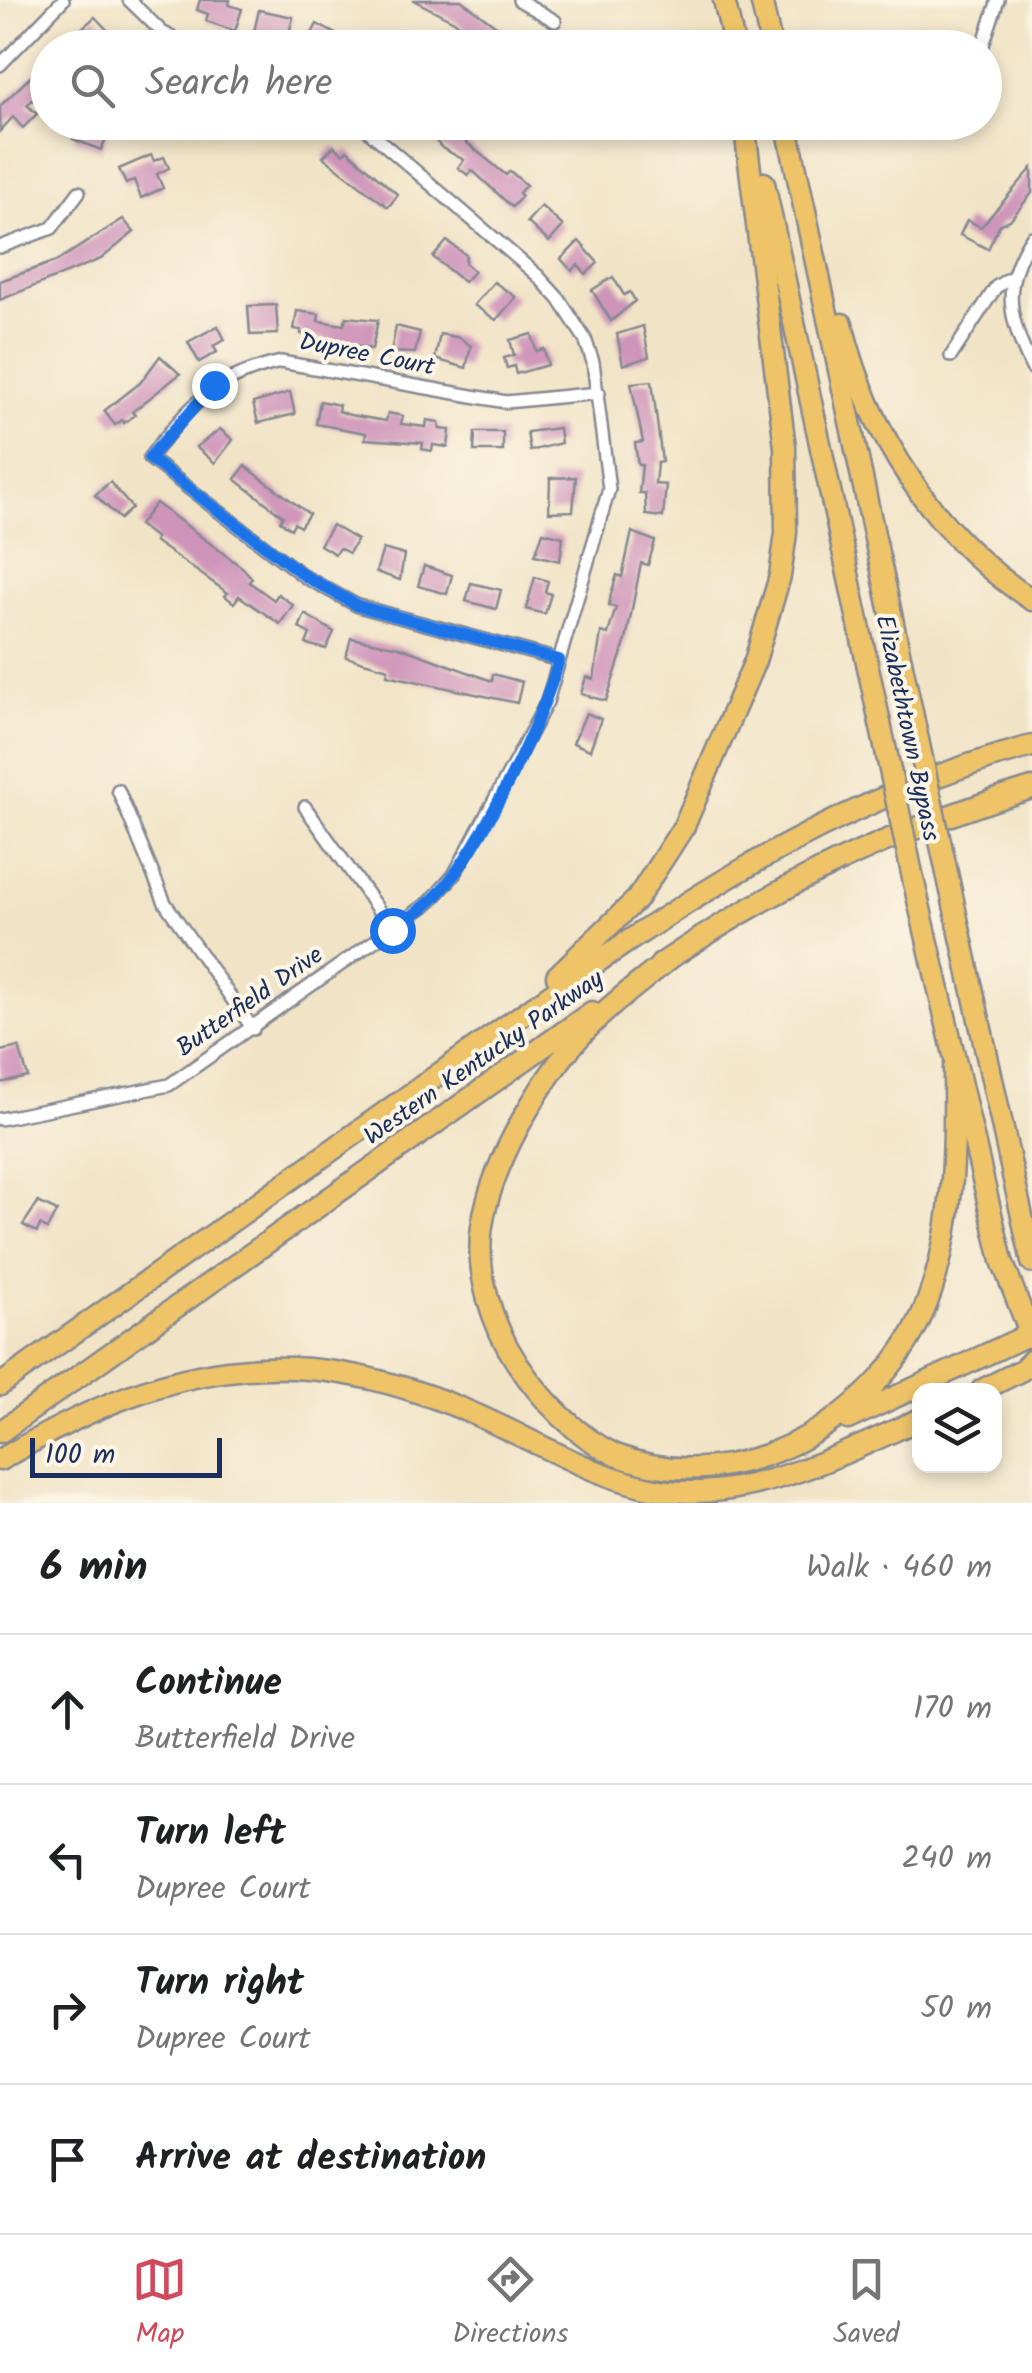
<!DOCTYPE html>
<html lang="en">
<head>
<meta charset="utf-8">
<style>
	:root { --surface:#fff; --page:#f2f2f2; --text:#202124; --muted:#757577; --line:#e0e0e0; --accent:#d1495b }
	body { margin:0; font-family:Kalam,sans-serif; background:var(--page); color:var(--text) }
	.controls { position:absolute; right:30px; bottom:30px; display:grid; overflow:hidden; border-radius:20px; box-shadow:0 5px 15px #0003 }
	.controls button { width:90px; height:90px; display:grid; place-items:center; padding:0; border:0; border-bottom:2px solid var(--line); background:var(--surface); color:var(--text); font:50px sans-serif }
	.scale { position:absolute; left:30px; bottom:25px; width:192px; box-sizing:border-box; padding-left:10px; border:5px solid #1b2f5e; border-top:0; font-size:28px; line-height:35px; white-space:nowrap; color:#1b2f5e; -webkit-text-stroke:8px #fcf5e5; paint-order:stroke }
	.stop { position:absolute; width:30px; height:30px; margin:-22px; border:8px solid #1a73e8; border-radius:50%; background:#fff }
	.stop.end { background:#1a73e8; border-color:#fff; box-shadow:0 2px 10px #0008 }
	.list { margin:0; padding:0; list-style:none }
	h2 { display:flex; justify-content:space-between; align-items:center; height:130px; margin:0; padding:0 40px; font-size:42px }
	h2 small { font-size:32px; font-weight:400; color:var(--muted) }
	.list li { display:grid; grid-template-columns:65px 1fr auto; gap:30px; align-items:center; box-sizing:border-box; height:150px; padding:0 40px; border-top:2px solid var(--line) }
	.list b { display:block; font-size:38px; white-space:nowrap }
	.list p { margin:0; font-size:32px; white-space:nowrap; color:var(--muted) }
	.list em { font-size:32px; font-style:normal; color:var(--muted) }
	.icon { flex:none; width:55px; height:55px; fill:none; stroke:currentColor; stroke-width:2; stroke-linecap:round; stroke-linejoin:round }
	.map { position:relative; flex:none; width:1032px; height:1503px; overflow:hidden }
	.search { position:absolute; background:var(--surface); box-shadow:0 5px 15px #0003; left:30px; right:30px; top:30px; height:110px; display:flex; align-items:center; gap:25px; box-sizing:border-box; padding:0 35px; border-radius:55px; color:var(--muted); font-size:38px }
	.sheet { height:730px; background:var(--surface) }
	nav { display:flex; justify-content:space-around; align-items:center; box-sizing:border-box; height:140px; border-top:2px solid var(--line); background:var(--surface); font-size:28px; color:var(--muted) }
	nav a { display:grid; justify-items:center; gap:5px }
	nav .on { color:var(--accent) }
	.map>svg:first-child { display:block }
	.building { fill:#cf94ba }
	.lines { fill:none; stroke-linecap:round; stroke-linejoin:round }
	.street-casing { stroke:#868992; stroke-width:16 }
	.highway-casing { stroke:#868992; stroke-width:25 }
	.street { stroke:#fff; stroke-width:11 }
	.highway { stroke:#efc469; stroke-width:20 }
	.highway-bridge-casing { stroke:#868992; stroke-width:25; stroke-linecap:butt }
	.highway-bridge { stroke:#efc469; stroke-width:20 }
	.route { stroke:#1a73e8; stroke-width:12 }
	.labels { text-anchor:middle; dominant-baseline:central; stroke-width:8; stroke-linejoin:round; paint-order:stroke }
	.street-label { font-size:25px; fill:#1b2f5e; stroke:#fcf5e5 }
</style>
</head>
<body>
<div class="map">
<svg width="1032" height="1503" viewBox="0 0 1032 1503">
	<rect width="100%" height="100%" fill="#fcf5e5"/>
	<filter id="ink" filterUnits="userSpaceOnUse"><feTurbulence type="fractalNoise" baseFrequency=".01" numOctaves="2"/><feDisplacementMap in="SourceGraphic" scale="20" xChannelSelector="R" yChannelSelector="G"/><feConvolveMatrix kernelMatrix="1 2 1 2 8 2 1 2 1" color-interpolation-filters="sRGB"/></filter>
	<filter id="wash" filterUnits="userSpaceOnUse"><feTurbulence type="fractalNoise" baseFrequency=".0048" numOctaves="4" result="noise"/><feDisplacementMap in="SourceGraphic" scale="40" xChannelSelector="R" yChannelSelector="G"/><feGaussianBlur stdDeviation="2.25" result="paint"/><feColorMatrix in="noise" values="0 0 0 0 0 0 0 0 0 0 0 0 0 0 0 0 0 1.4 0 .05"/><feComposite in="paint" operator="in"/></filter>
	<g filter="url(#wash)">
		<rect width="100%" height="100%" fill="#f1e3c6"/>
		<g id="blocks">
			<!-- building -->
			<g class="building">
				<path d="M200 0H230L229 5 242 9 235 31 206 21 208 14 197 10Z"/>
				<path d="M413 0H461L511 37 508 40 517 48H488L454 21Z"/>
				<path d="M259 10 293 17 289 34 268 33 267 39 253 36Z"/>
				<path d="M95 17 113 36 101 48H78L69 39Z"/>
				<path d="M317 24 347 40 343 48H325L309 39Z"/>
				<path d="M48 60V85L27 105 37 114 23 128 13 117 0 131V106Z"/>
				<path d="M80 122 108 134 101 150 73 139Z"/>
				<path d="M419 122H465L455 133 506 175 510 171 526 185 519 193 522 196 512 207 472 170 468 175 458 168 464 160 442 148Z"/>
				<path d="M334 146 343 154 347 150 398 195 388 207 323 157Z"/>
				<path d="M151 155 154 161 164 157 169 168 157 174 163 188 141 198 134 180 126 184 119 169Z"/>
				<path d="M1032 168V193L1010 220 1000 224 988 249 960 235 967 220 981 227Z"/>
				<path d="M541 206 563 226 549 242 527 222Z"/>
				<path d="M123 219 134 232 101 259 0 300V281L57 261Z"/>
				<path d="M447 241 466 255 465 263 474 271 464 282 433 257Z"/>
				<path d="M579 241 598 263 586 274 578 265 572 271 561 259Z"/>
				<path d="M613 277 624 295 630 292 635 301 611 321 592 290Z"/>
				<path d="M494 282 516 297 496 320 474 305Z"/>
				<path d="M276 305 278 334 250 335 248 306Z"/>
				<path d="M297 311 319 314 318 321 344 325 346 317 378 320 372 349 301 334V330L294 329Z"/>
				<path d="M218 326 225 340 213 346 217 352 199 362 188 342Z"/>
				<path d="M396 326 420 332 415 353 391 352Z"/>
				<path d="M643 326 649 357 623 365 617 334Z"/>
				<path d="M440 334 460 338 471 346 466 368 435 359Z"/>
				<path d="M532 334 536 351 544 349 548 365 516 374 514 366 507 368 504 358 514 355 510 340Z"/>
				<path d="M160 356 180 374 132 412 135 415 124 423 122 420 115 425 104 411 140 383Z"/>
				<path d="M652 381 662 462 657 463 655 484 666 485 663 517 646 515 645 493H639L642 465H638L635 443 643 442 631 383Z"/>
				<path d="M290 392 295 414 258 423 253 403Z"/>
				<path d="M320 401 339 405 338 411 350 415 386 421 388 413 403 416 401 424 426 427 427 420 439 422 440 429 450 430 448 447 433 445 432 451 422 449 423 443 365 439 366 433 316 424Z"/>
				<path d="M559 428 561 443 530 451 527 432Z"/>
				<path d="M220 429 233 440 215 463 196 447Z"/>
				<path d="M475 432H503V451H474Z"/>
				<path d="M245 466 309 514 300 527 294 523 291 529 280 521 283 516 235 479Z"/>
				<path d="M576 477 573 511 549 512 550 478Z"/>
				<path d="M110 482 132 508 120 519 95 495Z"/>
				<path d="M156 503 243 568 252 578 249 582 274 600 278 594 293 605 280 624 239 596 234 603 225 596 228 593 154 541 156 538 139 525Z"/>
				<path d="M332 525 357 540 349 553 339 548 335 554 320 545Z"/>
				<path d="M543 532 563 537 560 561 535 555Z"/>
				<path d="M632 532 655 541 648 565 641 563 626 640 606 701 581 694 586 677 594 679 601 632 608 634 616 607 609 606 611 594 617 575 622 577Z"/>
				<path d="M383 549 404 555 400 580 376 572Z"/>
				<path d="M424 566 452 575 447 594 418 586Z"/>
				<path d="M535 577 548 581 545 592 551 594 545 614 526 609Z"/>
				<path d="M471 583 501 590 496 609 466 601Z"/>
				<path d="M305 614 334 632 326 649 306 644 310 634 299 628Z"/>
				<path d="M351 638 399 647 492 681 493 674 522 682 517 703 387 675 388 669 346 657Z"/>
				<path d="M586 713 601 719 590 750 573 743Z"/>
				<path d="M19 1047 28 1077 0 1083V1051Z"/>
				<path d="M38 1202 57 1211 47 1229 40 1225 37 1232 23 1225Z"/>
			</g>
		</g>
	</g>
	<g filter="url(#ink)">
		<use href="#blocks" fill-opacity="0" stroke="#868992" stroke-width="2.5"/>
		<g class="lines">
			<!-- street casing -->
			<g class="street-casing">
				<g id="street">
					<path d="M129 0 162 32 191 48"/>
					<path d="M519 0 555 21"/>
					<path d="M982 48 998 0"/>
					<path d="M0 65 63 0"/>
					<path d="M1032 237C1000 285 1009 318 1032 368"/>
					<path d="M0 247 52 228 79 192"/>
					<path d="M951 356 996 287 1010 278"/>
					<path d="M559 660 358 606 305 577 149 458C192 404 211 378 281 362L506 402 599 393"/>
					<path d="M118 790 165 903 253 1029"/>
					<path d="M305 807 392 929"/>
					<path d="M0 1119 169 1085 430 902 454 875 547 702 609 489 593 362 585 339 559 299 537 275 358 122"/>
				</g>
			</g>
			<!-- highway casing -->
			<g class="highway-casing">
				<g id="highway">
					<path d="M724 0 735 48"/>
					<path d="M761 0 772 48"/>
					<path d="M786 122 918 740"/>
					<path d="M764 183 886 751"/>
					<path d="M842 324C868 433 936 538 1032 600"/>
					<path d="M947 873 1032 1262"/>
					<path d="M914 883 1002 1261 1032 1338"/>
					<path d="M669 959C644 980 617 999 594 1022 546 1069 492 1160 482 1226 475 1272 492 1325 517 1363 541 1399 577 1437 616 1455 738 1503 885 1417 928 1300 955 1227 955 1144 954 1068"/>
					<path d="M661 964C782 882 892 831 1032 788"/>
					<path d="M557 976 637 899 684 826 755 661 780 576 786 533 785 447 744 122"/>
					<path d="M0 1385C146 1282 293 1178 439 1074 624 942 808 804 1032 746"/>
					<path d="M982 1390 1022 1370 1032 1360"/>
					<path d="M848 1419 1032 1333"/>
					<path d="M0 1432 592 1012"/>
					<path d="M0 1460C160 1365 288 1335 465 1410 528 1436 593 1479 661 1490 749 1503 842 1454 920 1419"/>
				</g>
			</g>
			<!-- street -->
			<use href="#street" class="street"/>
			<!-- highway -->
			<use href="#highway" class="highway"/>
			<!-- highway-bridge casing -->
			<g class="highway-bridge-casing">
				<g id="highway-bridge">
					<path d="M918 740 947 873"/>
					<path d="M886 751 914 883"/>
				</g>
			</g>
			<!-- highway-bridge -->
			<use href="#highway-bridge" class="highway-bridge"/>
		</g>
	</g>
	<g class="lines" filter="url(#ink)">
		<!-- route -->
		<path class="route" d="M214 385 149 458 305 576 358 606 559 660C541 721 483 845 440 892 427 907 409 918 392 930"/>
	</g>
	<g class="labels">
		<!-- street labels -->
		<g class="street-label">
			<text transform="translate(367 355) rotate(11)">Dupree Court</text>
			<text transform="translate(907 728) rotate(78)">Elizabethtown Bypass</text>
			<text transform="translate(250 1002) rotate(-35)">Butterfield Drive</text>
			<text transform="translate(484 1058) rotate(-35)">Western Kentucky Parkway</text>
		</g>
	</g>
</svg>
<div class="controls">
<button><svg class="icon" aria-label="layers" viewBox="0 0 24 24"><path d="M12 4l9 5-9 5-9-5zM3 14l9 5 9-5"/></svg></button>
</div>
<div class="scale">100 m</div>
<div class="stop" style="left:392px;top:930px"></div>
<div class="stop end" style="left:214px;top:385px"></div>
<div class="search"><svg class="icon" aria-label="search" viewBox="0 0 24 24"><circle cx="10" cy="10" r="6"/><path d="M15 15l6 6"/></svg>Search here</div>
</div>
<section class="sheet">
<h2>6 min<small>Walk · 460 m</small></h2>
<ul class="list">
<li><svg class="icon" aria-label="ahead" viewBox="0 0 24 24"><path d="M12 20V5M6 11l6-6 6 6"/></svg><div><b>Continue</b><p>Butterfield Drive</p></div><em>170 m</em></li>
<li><svg class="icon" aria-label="left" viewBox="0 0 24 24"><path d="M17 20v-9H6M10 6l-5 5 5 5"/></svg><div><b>Turn left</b><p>Dupree Court</p></div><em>240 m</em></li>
<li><svg class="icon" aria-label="right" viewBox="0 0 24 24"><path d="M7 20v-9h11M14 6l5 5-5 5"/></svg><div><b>Turn right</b><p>Dupree Court</p></div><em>50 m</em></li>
<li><svg class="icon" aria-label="arrive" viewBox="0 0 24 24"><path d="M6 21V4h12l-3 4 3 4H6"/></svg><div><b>Arrive at destination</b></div></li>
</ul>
</section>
<nav>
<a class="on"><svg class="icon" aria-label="map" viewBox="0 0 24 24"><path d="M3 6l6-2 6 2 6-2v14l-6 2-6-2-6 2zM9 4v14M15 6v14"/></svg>Map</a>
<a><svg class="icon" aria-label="directions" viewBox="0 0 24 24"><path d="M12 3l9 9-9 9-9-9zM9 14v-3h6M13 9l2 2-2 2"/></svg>Directions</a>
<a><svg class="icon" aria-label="saved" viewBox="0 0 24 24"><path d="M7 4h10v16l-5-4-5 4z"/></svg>Saved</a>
</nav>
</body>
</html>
